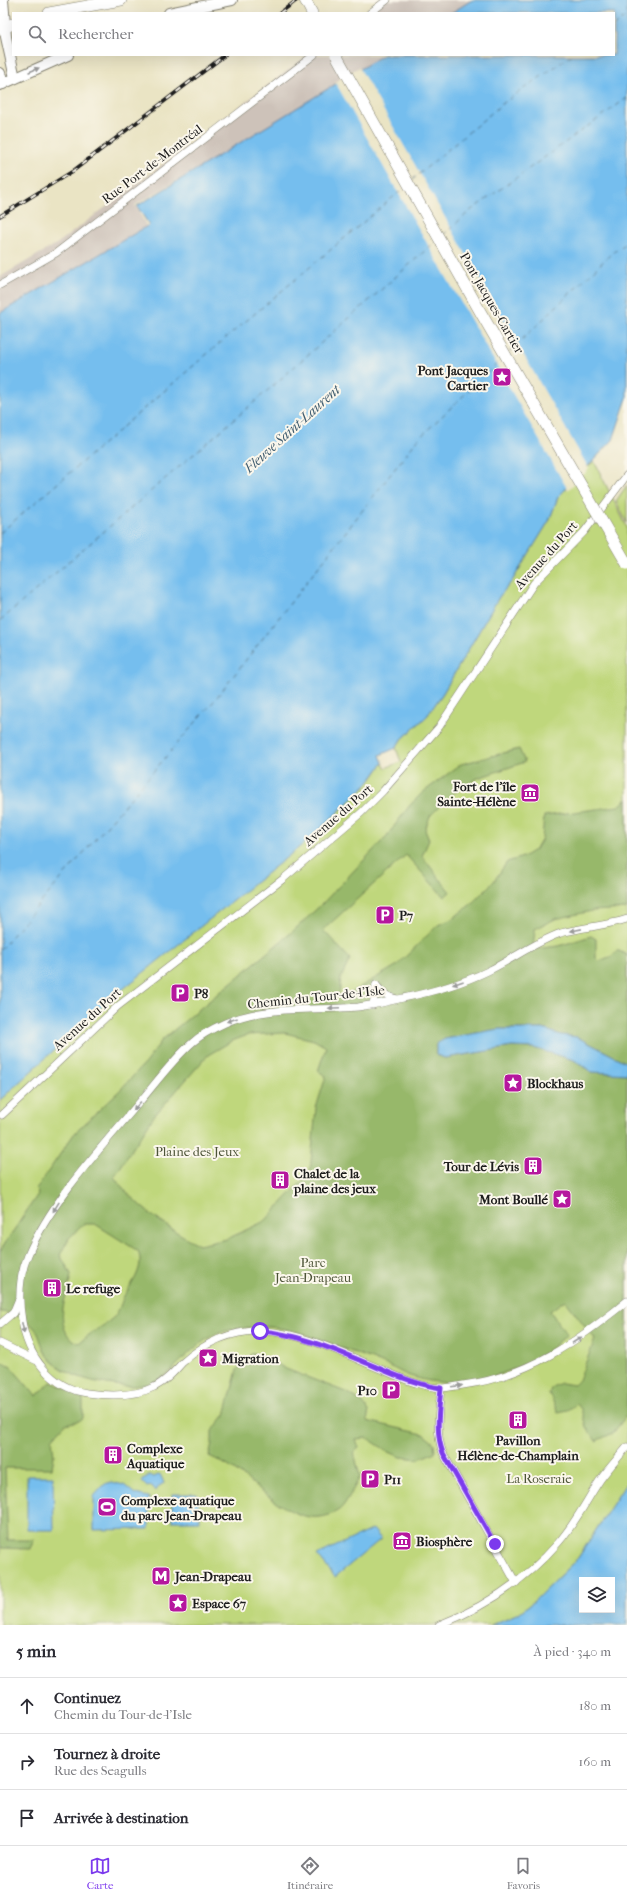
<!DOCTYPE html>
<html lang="fr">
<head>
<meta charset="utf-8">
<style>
	:root { --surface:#fff; --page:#f2f2f3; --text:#2b2b33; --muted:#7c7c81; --line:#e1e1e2; --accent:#7c3aed }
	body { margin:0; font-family:"IM FELL French Canon",serif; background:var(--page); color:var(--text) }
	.controls { position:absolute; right:12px; bottom:12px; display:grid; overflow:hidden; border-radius:0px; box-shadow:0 4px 16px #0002 }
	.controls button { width:36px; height:36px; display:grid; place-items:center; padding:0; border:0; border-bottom:1px solid var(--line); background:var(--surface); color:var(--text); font:20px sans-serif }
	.stop { position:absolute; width:12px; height:12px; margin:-9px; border:3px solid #7c3aed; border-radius:50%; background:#fff }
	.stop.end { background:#7c3aed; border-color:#fff; box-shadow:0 1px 4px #0008 }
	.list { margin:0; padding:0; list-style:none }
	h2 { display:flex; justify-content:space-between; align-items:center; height:52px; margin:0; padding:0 16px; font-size:17px }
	h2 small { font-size:13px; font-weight:400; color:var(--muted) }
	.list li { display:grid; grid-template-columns:26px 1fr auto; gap:12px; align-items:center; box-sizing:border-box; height:56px; padding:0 16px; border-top:1px solid var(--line) }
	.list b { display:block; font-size:15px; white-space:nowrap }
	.list p { margin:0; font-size:13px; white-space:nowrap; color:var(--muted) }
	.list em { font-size:13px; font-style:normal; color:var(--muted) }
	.icon { flex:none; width:22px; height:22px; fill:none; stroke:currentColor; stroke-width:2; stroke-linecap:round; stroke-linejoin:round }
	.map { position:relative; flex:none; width:627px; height:1625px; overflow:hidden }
	.search { position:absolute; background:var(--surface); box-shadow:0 4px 16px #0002; left:12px; right:12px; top:12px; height:44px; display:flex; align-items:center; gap:10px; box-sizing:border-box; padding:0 14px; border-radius:0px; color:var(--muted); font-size:15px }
	.sheet { height:220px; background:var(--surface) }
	nav { display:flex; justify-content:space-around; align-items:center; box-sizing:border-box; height:56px; border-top:1px solid var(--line); background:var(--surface); font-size:11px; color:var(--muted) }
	nav a { display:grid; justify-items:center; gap:2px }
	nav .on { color:var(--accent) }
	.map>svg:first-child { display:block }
	.industrial { fill:#cdc2b9 }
	.green { fill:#bfd77b; stroke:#6e7a4c }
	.forest { fill:#97b86b; stroke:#5a6a44; fill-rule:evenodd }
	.water { fill:#75beee; stroke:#486d85; fill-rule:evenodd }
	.pier { fill:#eae4c4 }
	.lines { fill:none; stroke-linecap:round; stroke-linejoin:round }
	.ferry { stroke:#405d70; stroke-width:1; stroke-dasharray:5 4; stroke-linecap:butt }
	.minor-casing { stroke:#838070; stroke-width:8 }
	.secondary-casing { stroke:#838070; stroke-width:12 }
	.primary-casing { stroke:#838070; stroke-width:12 }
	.minor { stroke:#fff; stroke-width:7 }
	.secondary { stroke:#fff; stroke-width:10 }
	.primary { stroke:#fff; stroke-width:11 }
	.rail-casing { stroke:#1c1c1c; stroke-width:3.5 }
	.rail { stroke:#fbf7ec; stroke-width:2; stroke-dasharray:6; stroke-linecap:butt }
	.primary-bridge-casing { stroke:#838070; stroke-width:12; stroke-linecap:butt }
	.primary-bridge { stroke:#fff; stroke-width:11 }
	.oneway { fill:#999 }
	.route { stroke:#7c3aed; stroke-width:5 }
	.labels { text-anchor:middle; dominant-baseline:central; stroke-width:4; stroke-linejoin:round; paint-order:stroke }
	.street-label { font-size:13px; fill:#1c1c1c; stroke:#fbf7ec }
	.poi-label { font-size:13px; font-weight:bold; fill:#1c1c1c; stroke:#fbf7ec; text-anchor:start }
	.park-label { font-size:13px; fill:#4d5438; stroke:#fbf7ec }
	.water-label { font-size:14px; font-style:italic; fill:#405d70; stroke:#fbf7ec }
</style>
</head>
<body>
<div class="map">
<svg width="627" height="1625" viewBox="0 0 627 1625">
	<rect width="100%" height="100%" fill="#fbf7ec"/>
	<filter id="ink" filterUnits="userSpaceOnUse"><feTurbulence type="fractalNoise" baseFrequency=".025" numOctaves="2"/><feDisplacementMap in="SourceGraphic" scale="8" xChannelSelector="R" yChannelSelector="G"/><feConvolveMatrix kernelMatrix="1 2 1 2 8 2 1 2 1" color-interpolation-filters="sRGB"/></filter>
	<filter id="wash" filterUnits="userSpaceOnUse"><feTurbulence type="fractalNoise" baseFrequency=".012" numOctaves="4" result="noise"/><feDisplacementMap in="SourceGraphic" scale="16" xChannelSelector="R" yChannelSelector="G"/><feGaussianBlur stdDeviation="0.9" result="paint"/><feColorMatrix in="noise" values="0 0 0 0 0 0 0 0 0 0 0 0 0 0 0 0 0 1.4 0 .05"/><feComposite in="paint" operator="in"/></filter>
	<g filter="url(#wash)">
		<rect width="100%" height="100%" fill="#eae4c4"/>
		<!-- industrial -->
		<g class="industrial">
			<path d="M381 0H477L457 13H364Z"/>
			<path d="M308 55H391L135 205 147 227 0 313V277L58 243Z"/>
		</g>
		<!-- green -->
		<g class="green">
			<path d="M594 461 627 527V1482L578 1558 534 1601 519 1613 491 1625H0V1100L101 1006 312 837 369 783 383 763 385 768 401 762 396 748 400 741 427 716 443 693 499 597 512 581 549 521 558 497Z"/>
			<path d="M627 485V523L616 501Z"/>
		</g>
		<!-- forest -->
		<g class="forest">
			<path d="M519 749 525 762 478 778 451 795 430 816 425 830 429 840 422 856 450 892 444 897 406 855 323 930 350 959 341 978 339 998 343 997 396 966 438 925 452 919 470 905 494 881 507 862 523 857 536 849 542 839 544 816 619 806 627 799V909L592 911 555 919 535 929 533 949 559 946 591 936 596 939V958L599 961 612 956 617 950 627 955V1063L577 1037 561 1035 543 1029H498L445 1039 436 1045V1055L445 1058 512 1047 534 1048 574 1060 592 1072 627 1074V1415L613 1433 596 1441 586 1427 581 1409 577 1404 568 1410 558 1412 549 1393 552 1387 561 1383 574 1385 579 1380 595 1339 565 1300 550 1311 567 1335C558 1342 549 1352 539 1357 501 1378 453 1391 410 1376 401 1373 393 1367 384 1364 368 1357 352 1352 336 1346 314 1338 292 1328 269 1327 254 1326 224 1329 212 1336 172 1359 170 1393 114 1385 92 1382 62 1375 48 1356 42 1349 41 1338 36 1330 28 1319 13 1312 0 1312V1251L38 1194 36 1189 74 1134 121 1089 146 1062 162 1040 292 932 323 903 386 837 410 805 422 793 461 764ZM285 1033 314 1040 326 1047 318 1071 326 1076 316 1108 310 1173 265 1221 227 1239 199 1245C166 1227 136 1207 114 1177L154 1116 208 1055 232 1041 248 1035ZM84 1224H95L138 1251C145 1268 132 1283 124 1296 121 1303 119 1312 113 1318 102 1328 89 1333 79 1343 65 1340 61 1321 63 1309 64 1297 70 1286 71 1274L60 1255 69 1238Z"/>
			<path d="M251 1354H260L286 1369 348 1393 361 1401 369 1411 367 1421 423 1434 434 1443 435 1452 419 1459 401 1457 389 1452 367 1438 356 1439 359 1448 354 1452 360 1477C355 1485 346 1505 339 1510 305 1532 273 1499 248 1480 235 1470 223 1462 209 1456L212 1443V1431L225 1415 237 1370Z"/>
			<path d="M0 1361 11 1367 36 1396 51 1382 83 1396V1418L79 1421 65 1424 52 1439 54 1456 52 1468H5L8 1540H34L30 1549 0 1548Z"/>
		</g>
		<!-- water -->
		<g class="water">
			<path d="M472 0H627V398L613 440 558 497 549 521 512 581 499 597 443 693 427 716 400 741 396 748 380 755 383 763 369 782 312 837 102 1006 0 1100V313L149 225 137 206 383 55H614V13H451Z"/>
			<path d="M498 1029H543L561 1035 577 1037 627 1063V1074L592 1072 574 1060 534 1048 512 1047 445 1058 436 1055V1044L445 1039Z"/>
			<path d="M150 1475 154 1477 158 1475 161 1476 164 1483 159 1486 156 1491 152 1486 147 1487 142 1482 143 1479Z"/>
			<path d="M27 1476H53L54 1530H27Z"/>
			<path d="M111 1482 124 1485 135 1494 149 1497V1529L94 1530V1496L105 1484Z"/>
			<path d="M627 1482V1625H491L519 1613 534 1601 578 1558ZM582 1580H612V1610H582Z"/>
			<path d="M172 1494H198L199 1521H172Z"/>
			<path d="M373 1529 381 1539 335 1577 317 1555Z"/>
		</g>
		<!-- pier -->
		<path class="pier" d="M359 67 589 469 568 490 506 382 503 381 500 374V371L335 82Z"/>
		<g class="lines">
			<!-- ferry -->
			<g class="ferry">
				<path d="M614 26 627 16"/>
				<path d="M412 180 502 104 572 55"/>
				<path d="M443 235 470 211 627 98"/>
				<path d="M509 352 612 253 627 243"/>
				<path d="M0 533 214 348 404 188"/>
				<path d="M0 621 267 391 435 242"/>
				<path d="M0 950 214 701 418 439 503 358"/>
			</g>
		</g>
	</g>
	<g filter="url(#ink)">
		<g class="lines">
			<!-- minor casing -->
			<g class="minor-casing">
				<g id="minor">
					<path d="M370 13 387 0"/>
					<path d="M0 285 56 253 314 55"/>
					<path d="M627 919C606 926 583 927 561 933 535 942 513 959 488 971 461 984 432 992 403 998 388 1002 373 1005 358 1007 315 1011 266 1005 225 1023 214 1028 202 1034 193 1042 172 1060 156 1083 138 1104 101 1148 51 1201 28 1255 19 1276 18 1298 22 1321 27 1355 51 1388 87 1393 109 1396 134 1397 154 1387 165 1382 174 1372 182 1363 205 1342 231 1330 263 1331 304 1333 346 1355 383 1370 401 1378 421 1387 441 1388 448 1388 456 1386 463 1385 527 1377 578 1341 627 1301"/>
					<path d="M376 985C383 993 387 997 397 999"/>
					<path d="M373 1005 376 985"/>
					<path d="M2 1115 118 1006 283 879 361 813 383 791 439 727 534 583 584 532 627 475"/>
					<path d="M0 1324 13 1313 18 1301"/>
					<path d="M0 1343 35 1360"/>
					<path d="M441 1388C439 1410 435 1432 443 1453L516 1583"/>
					<path d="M439 1625C485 1607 526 1580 558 1543 575 1524 586 1501 600 1480 608 1469 618 1458 627 1447"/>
				</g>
			</g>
			<!-- secondary casing -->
			<g class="secondary-casing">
				<g id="secondary">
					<path d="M3 0 6 37 15 78"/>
					<path d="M169 13 232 0"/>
					<path d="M0 73 3 84"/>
					<path d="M0 85 68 55"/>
				</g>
			</g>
			<!-- primary casing -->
			<g class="primary-casing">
				<g id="primary">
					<path d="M305 0 312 13"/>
					<path d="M49 13 121 0"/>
					<path d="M0 29 13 24"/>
				</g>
			</g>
			<!-- minor -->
			<use href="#minor" class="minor"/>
			<!-- secondary -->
			<use href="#secondary" class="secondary"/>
			<!-- primary -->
			<use href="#primary" class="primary"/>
			<!-- rail casing -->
			<g class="rail-casing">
				<g id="rail">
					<path d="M280 13 297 0"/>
					<path d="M0 216 73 171 225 55"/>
				</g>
			</g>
			<!-- rail -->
			<use href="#rail" class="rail"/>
			<!-- primary-bridge casing -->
			<g class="primary-bridge-casing">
				<path id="primary-bridge" d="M336 55 481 313 627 564"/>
			</g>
			<!-- primary-bridge -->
			<use href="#primary-bridge" class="primary-bridge"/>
		</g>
		<!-- one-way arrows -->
		<defs><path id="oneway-solid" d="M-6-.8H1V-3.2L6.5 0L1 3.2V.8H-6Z"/></defs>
		<g class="oneway">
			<use href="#oneway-solid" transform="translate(34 70) rotate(-23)"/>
			<use href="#oneway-solid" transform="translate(576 930) rotate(169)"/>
			<use href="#oneway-solid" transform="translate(458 983) rotate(161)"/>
			<use href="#oneway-solid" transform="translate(334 1008) rotate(177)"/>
			<use href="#oneway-solid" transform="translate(232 1020) rotate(161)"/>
			<use href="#oneway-solid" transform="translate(137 1106) rotate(130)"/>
			<use href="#oneway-solid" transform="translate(56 1207) rotate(122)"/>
			<use href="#oneway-solid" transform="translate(23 1328) rotate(78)"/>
			<use href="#oneway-solid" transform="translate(577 1340) rotate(-33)"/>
			<use href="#oneway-solid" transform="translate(457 1386) rotate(-7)"/>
		</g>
	</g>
	<g class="lines" filter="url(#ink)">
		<!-- route -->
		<path class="route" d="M260 1331C300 1334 337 1351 374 1366 396 1376 418 1385 441 1388 439 1410 435 1432 443 1453L495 1544"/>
	</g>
	<!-- icons -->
	<defs>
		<g id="sight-square" transform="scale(1)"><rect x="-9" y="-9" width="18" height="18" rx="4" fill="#b5179e" stroke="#fbf7ec"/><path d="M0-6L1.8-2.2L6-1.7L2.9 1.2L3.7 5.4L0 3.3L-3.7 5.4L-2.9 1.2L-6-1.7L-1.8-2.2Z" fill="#fff"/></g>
		<g id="museum-square" transform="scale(1)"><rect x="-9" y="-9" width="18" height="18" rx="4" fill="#b5179e" stroke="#fbf7ec"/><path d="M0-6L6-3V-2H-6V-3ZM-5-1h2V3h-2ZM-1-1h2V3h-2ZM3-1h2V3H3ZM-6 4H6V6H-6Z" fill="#fff"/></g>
		<g id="parking-square" transform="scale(1)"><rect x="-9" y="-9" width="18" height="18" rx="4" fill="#b5179e" stroke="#fbf7ec"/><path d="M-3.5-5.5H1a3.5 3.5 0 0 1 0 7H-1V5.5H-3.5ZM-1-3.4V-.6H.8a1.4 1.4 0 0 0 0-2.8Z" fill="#fff"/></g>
		<g id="building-square" transform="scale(1)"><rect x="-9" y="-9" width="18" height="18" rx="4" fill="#b5179e" stroke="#fbf7ec"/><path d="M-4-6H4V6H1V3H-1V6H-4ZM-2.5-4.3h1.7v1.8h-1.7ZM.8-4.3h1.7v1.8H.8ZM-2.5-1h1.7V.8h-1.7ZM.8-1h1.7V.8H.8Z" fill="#fff"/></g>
		<g id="stadium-square" transform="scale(1)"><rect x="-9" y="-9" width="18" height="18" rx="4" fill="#b5179e" stroke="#fbf7ec"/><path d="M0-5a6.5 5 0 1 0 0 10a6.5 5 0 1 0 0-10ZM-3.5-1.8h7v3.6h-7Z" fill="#fff"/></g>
		<g id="metro-square" transform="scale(1)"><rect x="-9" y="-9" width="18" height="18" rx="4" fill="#b5179e" stroke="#fbf7ec"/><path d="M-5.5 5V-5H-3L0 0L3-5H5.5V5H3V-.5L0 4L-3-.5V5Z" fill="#fff"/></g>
	</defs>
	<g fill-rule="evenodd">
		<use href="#sight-square" x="502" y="377"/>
		<use href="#museum-square" x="530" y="793"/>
		<use href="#parking-square" x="385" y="915"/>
		<use href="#parking-square" x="180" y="993"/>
		<use href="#sight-square" x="513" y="1083"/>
		<use href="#building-square" x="533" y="1166"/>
		<use href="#building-square" x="280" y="1180"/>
		<use href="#sight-square" x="562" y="1199"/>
		<use href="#building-square" x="52" y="1288"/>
		<use href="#sight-square" x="208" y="1358"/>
		<use href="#parking-square" x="391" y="1390"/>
		<use href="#building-square" x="518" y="1420"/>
		<use href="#building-square" x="113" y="1455"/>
		<use href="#parking-square" x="370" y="1479"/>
		<use href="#stadium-square" x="107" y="1507"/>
		<use href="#museum-square" x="402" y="1541"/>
		<use href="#metro-square" x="161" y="1576"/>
		<use href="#sight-square" x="178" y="1603"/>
	</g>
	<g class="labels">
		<!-- street labels -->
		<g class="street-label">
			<text transform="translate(152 164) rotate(-37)">Rue Port-de-Montréal</text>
			<text transform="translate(492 303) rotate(60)">Pont Jacques-Cartier</text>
			<text transform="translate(546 555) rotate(-48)">Avenue du Port</text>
			<text transform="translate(338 815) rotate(-41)">Avenue du Port</text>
			<text transform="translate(316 997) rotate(-6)">Chemin du Tour-de-l'Isle</text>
			<text transform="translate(87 1019) rotate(-42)">Avenue du Port</text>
		</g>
		<!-- poi labels -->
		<g class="poi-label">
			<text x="488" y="370" text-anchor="end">Pont Jacques<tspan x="488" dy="15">Cartier</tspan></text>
			<text x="516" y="786" text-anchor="end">Fort de l'île<tspan x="516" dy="15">Sainte-Hélène</tspan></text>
			<text x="399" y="915">P7</text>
			<text x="194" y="993">P8</text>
			<text x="527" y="1083">Blockhaus</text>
			<text x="519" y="1166" text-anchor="end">Tour de Lévis</text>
			<text x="294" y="1173">Chalet de la<tspan x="294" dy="15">plaine des jeux</tspan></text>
			<text x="548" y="1199" text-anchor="end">Mont Boullé</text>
			<text x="66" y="1288">Le refuge</text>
			<text x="222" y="1358">Migration</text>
			<text x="377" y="1390" text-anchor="end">P10</text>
			<text x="518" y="1440" text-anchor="middle">Pavillon<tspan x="518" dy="15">Hélène-de-Champlain</tspan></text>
			<text x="127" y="1448">Complexe<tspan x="127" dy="15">Aquatique</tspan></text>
			<text x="384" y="1479">P11</text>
			<text x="121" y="1500">Complexe aquatique<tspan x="121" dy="15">du parc Jean-Drapeau</tspan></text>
			<text x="416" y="1541">Biosphère</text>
			<text x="175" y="1576">Jean-Drapeau</text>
			<text x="192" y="1603">Espace 67</text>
		</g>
		<!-- park labels -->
		<g class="park-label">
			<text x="197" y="1151">Plaine des Jeux</text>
			<text x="313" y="1262">Parc<tspan x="313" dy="15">Jean-Drapeau</tspan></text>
			<text x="539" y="1478">La Roseraie</text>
		</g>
		<!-- water labels -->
		<g class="water-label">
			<text transform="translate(292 429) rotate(-42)">Fleuve Saint-Laurent</text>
		</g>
	</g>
</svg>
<div class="controls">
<button><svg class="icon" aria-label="layers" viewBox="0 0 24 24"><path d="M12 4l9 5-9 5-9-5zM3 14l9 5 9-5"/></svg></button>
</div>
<div class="stop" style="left:260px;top:1331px"></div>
<div class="stop end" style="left:495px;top:1544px"></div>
<div class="search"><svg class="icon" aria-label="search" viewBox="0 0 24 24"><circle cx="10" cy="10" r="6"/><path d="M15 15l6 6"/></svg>Rechercher</div>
</div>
<section class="sheet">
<h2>5 min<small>À pied · 340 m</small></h2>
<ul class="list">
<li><svg class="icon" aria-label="ahead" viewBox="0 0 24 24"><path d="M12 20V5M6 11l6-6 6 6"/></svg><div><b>Continuez</b><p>Chemin du Tour-de-l'Isle</p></div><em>180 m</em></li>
<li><svg class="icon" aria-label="right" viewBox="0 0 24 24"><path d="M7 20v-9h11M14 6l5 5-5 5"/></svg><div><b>Tournez à droite</b><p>Rue des Seagulls</p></div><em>160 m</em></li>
<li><svg class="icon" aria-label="arrive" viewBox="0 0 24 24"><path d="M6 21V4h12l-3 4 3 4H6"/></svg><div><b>Arrivée à destination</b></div></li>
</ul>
</section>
<nav>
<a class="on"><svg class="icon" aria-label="map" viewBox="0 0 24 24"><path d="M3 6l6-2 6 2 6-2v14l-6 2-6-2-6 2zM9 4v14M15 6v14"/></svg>Carte</a>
<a><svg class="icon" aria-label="directions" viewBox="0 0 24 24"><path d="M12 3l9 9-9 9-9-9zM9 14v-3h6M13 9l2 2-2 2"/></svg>Itinéraire</a>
<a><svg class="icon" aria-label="saved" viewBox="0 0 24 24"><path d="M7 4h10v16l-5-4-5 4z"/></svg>Favoris</a>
</nav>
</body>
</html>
